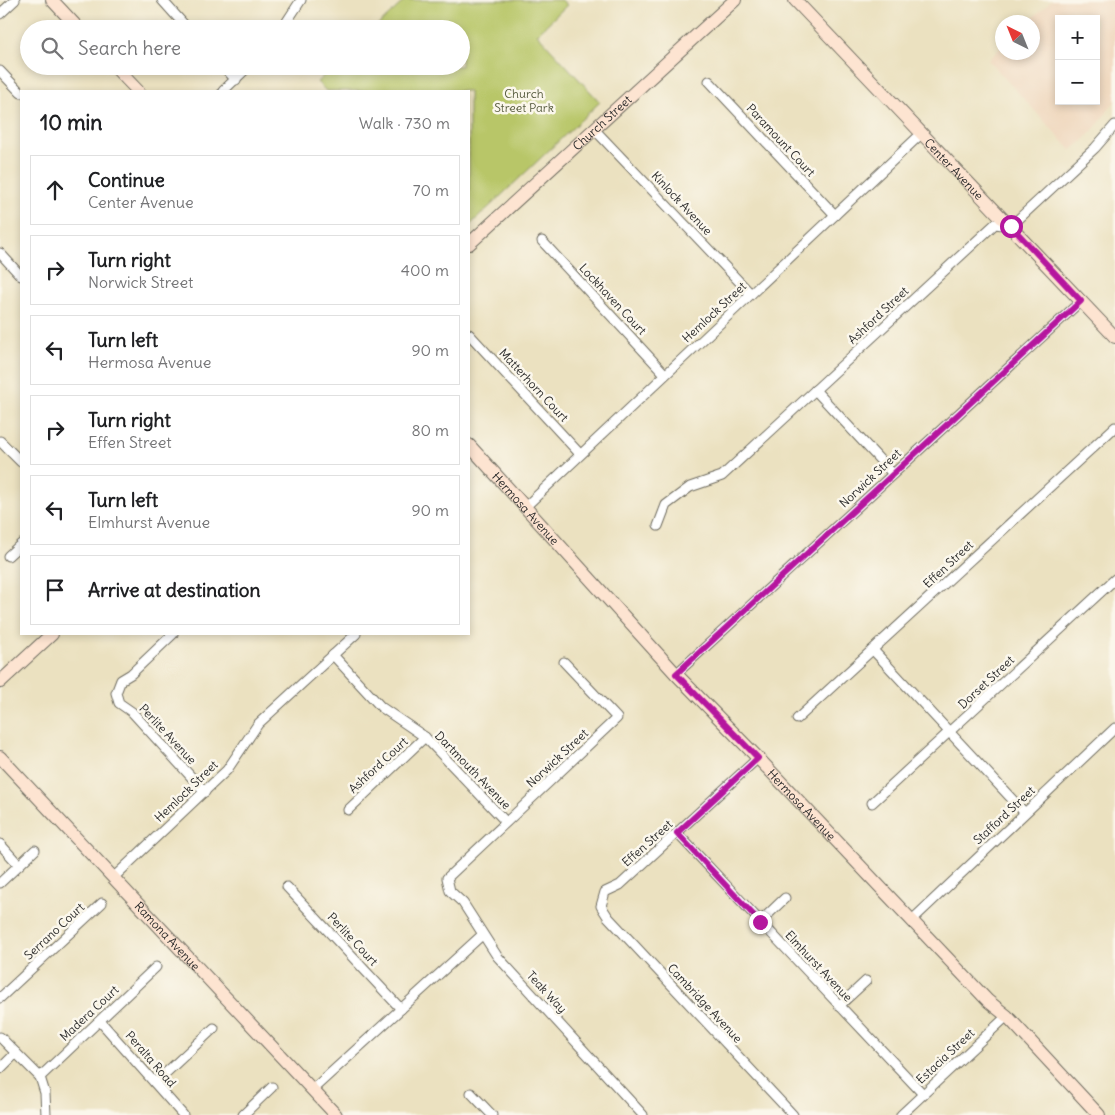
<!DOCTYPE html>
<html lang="en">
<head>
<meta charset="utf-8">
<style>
	:root { --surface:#fff; --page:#f2f2f2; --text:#202124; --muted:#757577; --line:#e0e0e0 }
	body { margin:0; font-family:Delius,sans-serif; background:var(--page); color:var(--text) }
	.controls { position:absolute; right:15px; top:15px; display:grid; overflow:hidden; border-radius:0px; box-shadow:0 2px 8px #0003 }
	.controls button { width:45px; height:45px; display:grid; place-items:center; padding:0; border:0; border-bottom:1px solid var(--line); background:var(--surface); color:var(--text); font:25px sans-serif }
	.compass { position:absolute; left:995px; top:15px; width:45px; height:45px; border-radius:50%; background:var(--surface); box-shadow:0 2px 8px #0003; rotate:317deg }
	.stop { position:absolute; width:15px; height:15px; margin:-11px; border:4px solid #b5179e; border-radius:50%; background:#fff }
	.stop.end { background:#b5179e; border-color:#fff; box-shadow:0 1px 5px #0008 }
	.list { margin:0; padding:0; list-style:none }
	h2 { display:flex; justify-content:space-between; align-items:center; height:65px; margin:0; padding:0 20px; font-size:21px }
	h2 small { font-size:16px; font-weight:400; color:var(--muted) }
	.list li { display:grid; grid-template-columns:32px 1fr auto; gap:15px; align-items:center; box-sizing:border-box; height:70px; margin:0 10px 10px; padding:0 10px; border:1px solid var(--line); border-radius:0px }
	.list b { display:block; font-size:19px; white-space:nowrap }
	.list p { margin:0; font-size:16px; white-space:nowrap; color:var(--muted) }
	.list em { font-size:16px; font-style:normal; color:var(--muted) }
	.icon { flex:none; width:28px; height:28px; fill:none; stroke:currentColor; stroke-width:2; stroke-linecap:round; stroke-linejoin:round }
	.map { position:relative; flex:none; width:1115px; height:1115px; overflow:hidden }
	.search { position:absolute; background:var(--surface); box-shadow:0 2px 8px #0003; left:20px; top:20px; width:450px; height:55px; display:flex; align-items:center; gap:12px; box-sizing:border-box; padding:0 18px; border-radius:28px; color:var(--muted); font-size:19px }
	.panel { position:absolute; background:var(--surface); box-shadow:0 2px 8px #0003; left:20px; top:90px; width:450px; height:545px; border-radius:0px }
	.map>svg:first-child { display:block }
	.built { fill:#efd6bb; fill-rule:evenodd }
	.green { fill:#b8c668; stroke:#72784a }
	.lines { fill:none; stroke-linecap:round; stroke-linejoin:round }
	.street-casing { stroke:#6e6b5f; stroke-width:11 }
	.secondary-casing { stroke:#6e6b5f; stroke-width:14 }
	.street { stroke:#fff; stroke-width:9 }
	.secondary { stroke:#fde4d1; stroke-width:12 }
	.route { stroke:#b5179e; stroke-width:6 }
	.labels { text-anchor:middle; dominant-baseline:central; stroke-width:5; stroke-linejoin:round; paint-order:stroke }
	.park-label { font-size:12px; fill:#555a3d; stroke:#fbf7ec }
	.street-label { font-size:12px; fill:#2b2b2b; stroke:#fbf7ec }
</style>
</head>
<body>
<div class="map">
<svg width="1115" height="1115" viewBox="0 0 1115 1115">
	<rect width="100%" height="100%" fill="#fbf7ec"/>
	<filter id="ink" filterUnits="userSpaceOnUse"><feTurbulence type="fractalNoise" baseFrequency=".02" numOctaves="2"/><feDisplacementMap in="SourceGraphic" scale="10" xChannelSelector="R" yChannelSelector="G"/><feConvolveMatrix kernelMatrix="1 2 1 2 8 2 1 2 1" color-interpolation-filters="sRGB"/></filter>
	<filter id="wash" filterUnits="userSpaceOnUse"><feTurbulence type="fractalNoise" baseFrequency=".0096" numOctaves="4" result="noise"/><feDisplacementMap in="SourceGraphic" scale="20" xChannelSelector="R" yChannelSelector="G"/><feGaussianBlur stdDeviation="1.12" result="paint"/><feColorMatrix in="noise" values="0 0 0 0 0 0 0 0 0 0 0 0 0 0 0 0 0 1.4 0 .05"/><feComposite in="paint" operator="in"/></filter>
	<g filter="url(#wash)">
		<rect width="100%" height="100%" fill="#ebe1c0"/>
		<!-- built -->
		<path class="built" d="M1052 0H1115V101L1099 123 1084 140 1071 150 988 60 1002 46V52H1032V22H1028ZM1059 19H1096V101H1059Z"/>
		<!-- green -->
		<path class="green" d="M405 0H562L567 5 537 34 600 102 469 226V91H326L317 82 334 66H461V29H374Z"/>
	</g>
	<g filter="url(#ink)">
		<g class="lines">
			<!-- street casing -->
			<g class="street-casing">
				<g id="street">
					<path d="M162 0 188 29"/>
					<path d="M0 14 15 0"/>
					<path d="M282 29 301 0"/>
					<path d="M223 66 236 80"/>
					<path d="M0 71 21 93"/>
					<path d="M709 81 835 215"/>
					<path d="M223 91 249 66"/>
					<path d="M594 129 751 294"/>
					<path d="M542 241 665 374"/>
					<path d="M0 253 21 276"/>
					<path d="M469 334 580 454"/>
					<path d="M815 390 893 474"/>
					<path d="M0 441 21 462"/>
					<path d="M524 508 921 134"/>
					<path d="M658 526 666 505 690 487 722 476 995 224 1011 226 1095 148 1115 125"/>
					<path d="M8 556 21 544"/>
					<path d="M173 634 131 674 121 680 116 693 119 703 132 712 205 792"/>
					<path d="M873 650 1024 812"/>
					<path d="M333 655 381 707 425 737 506 822"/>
					<path d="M564 662 617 718 447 878 450 891 463 903 497 956 643 1115"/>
					<path d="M676 674 1081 301"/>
					<path d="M797 719 1115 427"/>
					<path d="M758 758 620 885 605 892 601 906 608 917 793 1115"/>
					<path d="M872 803 1115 579"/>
					<path d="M348 810 425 737"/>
					<path d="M677 833 923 1094"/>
					<path d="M0 844 19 865"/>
					<path d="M113 878 227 770 258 724 356 634"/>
					<path d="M0 883 35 850"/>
					<path d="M287 887 401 1009"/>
					<path d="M912 920 1115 728"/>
					<path d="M760 922 785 898"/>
					<path d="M0 998 102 903"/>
					<path d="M839 1006 866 981"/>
					<path d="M100 1021 183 1115"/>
					<path d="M0 1037 40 1077 45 1093 46 1115"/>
					<path d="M0 1069 16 1053"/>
					<path d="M40 1077 156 967"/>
					<path d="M155 1083 214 1028"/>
					<path d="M312 1090 482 935"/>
					<path d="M471 1093 492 1115"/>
					<path d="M243 1115 272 1087"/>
					<path d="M901 1115 1007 1016"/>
				</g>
			</g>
			<!-- secondary casing -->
			<g class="secondary-casing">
				<g id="secondary">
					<path d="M52 0 79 29"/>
					<path id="s1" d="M795 0C901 113 1008 225 1115 337"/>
					<path d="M114 66 138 91"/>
					<path id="s2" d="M469 244 735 0"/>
					<path id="s3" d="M469 445 676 674 758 758 988 1001 1007 1016 1099 1115"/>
					<path d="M0 682 52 634"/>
					<path id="s4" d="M0 757 336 1115"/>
				</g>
			</g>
			<!-- street -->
			<use href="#street" class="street"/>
			<!-- secondary -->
			<use href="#secondary" class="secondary"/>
		</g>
	</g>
	<g class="lines" filter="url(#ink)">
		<!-- route -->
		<path class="route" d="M760 922 677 833 758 758 676 674 1081 301 1011 226"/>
	</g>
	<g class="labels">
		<!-- park labels -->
		<g class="park-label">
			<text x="524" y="93">Church<tspan x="524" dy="14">Street Park</tspan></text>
		</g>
		<!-- street labels -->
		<g class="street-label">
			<text stroke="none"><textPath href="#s2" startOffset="180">Church Street</textPath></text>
			<text transform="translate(781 140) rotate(47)">Paramount Court</text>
			<text stroke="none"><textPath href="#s1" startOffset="232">Center Avenue</textPath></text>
			<text transform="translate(682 203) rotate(47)">Kinlock Avenue</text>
			<text transform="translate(613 299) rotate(47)">Lockhaven Court</text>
			<text transform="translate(714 312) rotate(-43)">Hemlock Street</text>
			<text transform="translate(878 315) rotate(-43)">Ashford Street</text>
			<text transform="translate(534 385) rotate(47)">Matterhorn Court</text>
			<text transform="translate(870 478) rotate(-43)">Norwick Street</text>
			<text stroke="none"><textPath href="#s3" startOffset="85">Hermosa Avenue</textPath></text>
			<text transform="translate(948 564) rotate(-43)">Effen Street</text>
			<text transform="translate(986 682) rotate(-43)">Dorset Street</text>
			<text transform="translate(168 734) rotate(47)">Perlite Avenue</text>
			<text transform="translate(557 758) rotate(-43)">Norwick Street</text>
			<text transform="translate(378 765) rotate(-43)">Ashford Court</text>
			<text transform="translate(473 770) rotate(46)">Dartmouth Avenue</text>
			<text transform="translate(186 791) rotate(-44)">Hemlock Street</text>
			<text stroke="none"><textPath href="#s3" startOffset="490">Hermosa Avenue</textPath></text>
			<text transform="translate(1004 815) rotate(-43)">Stafford Street</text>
			<text transform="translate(647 843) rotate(-42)">Effen Street</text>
			<text transform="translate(54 931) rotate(-43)">Serrano Court</text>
			<text stroke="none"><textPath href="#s4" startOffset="245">Ramona Avenue</textPath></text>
			<text transform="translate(353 939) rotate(47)">Perlite Court</text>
			<text transform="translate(819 966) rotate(47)">Elmhurst Avenue</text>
			<text transform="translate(547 992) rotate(47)">Teak Way</text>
			<text transform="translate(705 1003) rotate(47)">Cambridge Avenue</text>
			<text transform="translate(89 1013) rotate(-43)">Madera Court</text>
			<text transform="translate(945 1056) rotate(-43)">Estacia Street</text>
			<text transform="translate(151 1059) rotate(49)">Peralta Road</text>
		</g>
	</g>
</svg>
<div class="controls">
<button>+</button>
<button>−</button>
</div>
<svg class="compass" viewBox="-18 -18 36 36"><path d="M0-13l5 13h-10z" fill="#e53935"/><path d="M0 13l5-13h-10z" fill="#757577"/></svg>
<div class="stop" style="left:1011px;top:226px"></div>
<div class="stop end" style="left:760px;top:922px"></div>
<div class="search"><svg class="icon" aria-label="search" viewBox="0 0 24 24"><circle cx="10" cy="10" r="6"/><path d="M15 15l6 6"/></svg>Search here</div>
<section class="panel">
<h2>10 min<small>Walk · 730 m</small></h2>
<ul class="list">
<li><svg class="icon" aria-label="ahead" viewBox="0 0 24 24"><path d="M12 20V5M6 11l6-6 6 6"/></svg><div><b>Continue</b><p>Center Avenue</p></div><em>70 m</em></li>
<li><svg class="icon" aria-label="right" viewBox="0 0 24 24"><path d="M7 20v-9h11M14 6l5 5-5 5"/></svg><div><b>Turn right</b><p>Norwick Street</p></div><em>400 m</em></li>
<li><svg class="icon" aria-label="left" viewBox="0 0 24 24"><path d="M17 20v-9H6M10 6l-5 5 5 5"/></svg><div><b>Turn left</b><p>Hermosa Avenue</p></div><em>90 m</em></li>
<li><svg class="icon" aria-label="right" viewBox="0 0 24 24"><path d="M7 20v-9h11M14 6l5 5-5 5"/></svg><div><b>Turn right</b><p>Effen Street</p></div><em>80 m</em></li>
<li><svg class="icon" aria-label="left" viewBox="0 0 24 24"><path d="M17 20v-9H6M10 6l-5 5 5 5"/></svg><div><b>Turn left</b><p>Elmhurst Avenue</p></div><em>90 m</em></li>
<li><svg class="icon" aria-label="arrive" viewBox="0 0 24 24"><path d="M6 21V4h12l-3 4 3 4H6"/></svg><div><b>Arrive at destination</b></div></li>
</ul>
</section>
</div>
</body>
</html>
